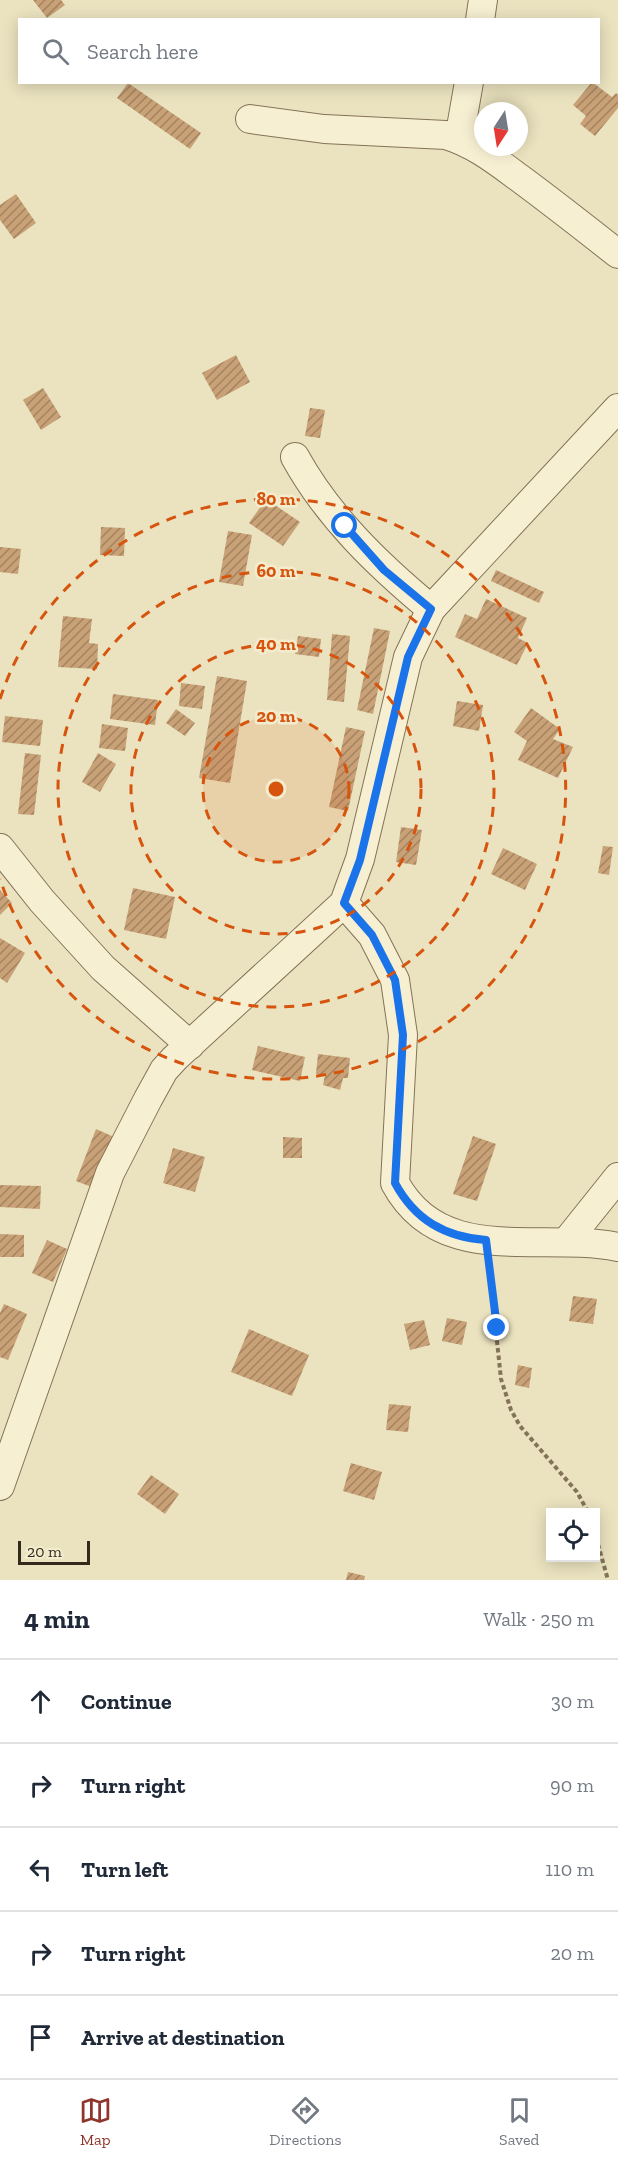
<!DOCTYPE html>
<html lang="en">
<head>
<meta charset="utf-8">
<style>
	:root { --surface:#fff; --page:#f2f2f3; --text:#1f2937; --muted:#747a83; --line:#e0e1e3; --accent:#8f352b }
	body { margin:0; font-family:"Zilla Slab",serif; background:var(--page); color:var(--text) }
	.controls { position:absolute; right:18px; bottom:18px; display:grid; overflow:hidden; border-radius:0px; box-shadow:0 3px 15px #0003 }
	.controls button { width:54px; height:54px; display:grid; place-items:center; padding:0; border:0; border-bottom:2px solid var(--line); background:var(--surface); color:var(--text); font:30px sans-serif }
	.compass { position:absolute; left:474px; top:102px; width:54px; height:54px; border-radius:50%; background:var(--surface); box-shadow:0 3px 15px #0003; rotate:192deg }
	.scale { position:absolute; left:18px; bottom:15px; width:72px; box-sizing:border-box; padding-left:6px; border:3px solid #332a1c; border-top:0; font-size:16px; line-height:21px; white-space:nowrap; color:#332a1c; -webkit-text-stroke:4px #f3ecce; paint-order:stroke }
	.stop { position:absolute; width:18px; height:18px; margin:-14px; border:4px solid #1a73e8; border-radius:50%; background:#fff }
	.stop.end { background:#1a73e8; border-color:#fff; box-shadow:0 2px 6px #0008 }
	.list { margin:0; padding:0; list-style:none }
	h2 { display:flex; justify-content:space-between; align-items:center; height:78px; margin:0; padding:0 24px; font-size:26px }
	h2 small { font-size:20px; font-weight:400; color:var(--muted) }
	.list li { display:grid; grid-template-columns:39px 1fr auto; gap:18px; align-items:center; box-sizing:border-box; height:84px; padding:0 24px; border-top:2px solid var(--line) }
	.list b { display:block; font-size:22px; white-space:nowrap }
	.list em { font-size:20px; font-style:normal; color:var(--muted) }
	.icon { flex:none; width:33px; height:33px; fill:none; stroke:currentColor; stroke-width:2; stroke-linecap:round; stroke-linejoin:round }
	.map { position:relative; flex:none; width:618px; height:1580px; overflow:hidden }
	.search { position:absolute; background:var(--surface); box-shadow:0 3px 15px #0003; left:18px; right:18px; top:18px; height:66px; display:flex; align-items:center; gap:15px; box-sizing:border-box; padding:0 21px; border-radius:0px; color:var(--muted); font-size:22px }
	.sheet { height:498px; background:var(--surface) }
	nav { display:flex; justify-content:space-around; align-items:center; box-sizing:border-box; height:84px; border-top:2px solid var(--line); background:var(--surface); font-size:16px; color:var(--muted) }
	nav a { display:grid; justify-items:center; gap:3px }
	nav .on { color:var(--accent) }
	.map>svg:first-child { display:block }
	.building { fill:url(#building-hatch) }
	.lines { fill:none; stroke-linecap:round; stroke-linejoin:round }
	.minor-casing { stroke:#837358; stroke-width:30 }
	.path { stroke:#837358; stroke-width:4; stroke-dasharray:4.5 3; stroke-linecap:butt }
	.minor { stroke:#f7efd2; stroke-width:28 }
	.route { stroke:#1a73e8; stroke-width:8 }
	.ring { fill:none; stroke:#d6540e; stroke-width:3; stroke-dasharray:10 8 }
	.centre { fill:#d6540e; stroke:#f3ecce; stroke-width:3 }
	.ring-label { font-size:18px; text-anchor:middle; font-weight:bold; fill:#d6540e; stroke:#f3ecce; stroke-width:5; stroke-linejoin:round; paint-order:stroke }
</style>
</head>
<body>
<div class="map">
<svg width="618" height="1580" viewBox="0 0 618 1580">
	<defs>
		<pattern id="building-hatch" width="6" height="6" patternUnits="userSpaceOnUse" patternTransform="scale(1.5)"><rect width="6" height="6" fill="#c8a176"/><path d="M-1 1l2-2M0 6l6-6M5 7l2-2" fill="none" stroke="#a38360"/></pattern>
	</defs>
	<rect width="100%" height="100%" fill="#ebe3bf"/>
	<!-- building -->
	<g class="building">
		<path d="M33 0H61L65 5 47 18Z"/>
		<path d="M592 82 612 97 616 93 618 95V108L595 136 580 124 586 116 573 105Z"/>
		<path d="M128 83 201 133 190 149 117 98Z"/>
		<path d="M16 194 36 223 14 239 0 220V205Z"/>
		<path d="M236 355 250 382 217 400 202 373Z"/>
		<path d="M43 388 61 417 41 430 23 400Z"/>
		<path d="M310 408 325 410 320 438 305 436Z"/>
		<path d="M266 499 300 522 283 546 249 523Z"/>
		<path d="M101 527 125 528 124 556 100 555Z"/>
		<path d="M228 531 252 535 243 586 219 582Z"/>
		<path d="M0 547 21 549 18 574 0 572Z"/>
		<path d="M496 570 544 592 539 603 491 581Z"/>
		<path d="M486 599 527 618 518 638 528 643 517 665 455 637 465 614 477 619Z"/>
		<path d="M63 616 92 619 89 643 98 644 97 669 58 667Z"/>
		<path d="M374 628 390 631 373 714 357 710Z"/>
		<path d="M332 634 350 636 344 702 327 700Z"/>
		<path d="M298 636 321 639 319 657 295 654Z"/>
		<path d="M217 676 247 681 230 783 199 778Z"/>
		<path d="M181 683 205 686 202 709 179 706Z"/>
		<path d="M113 694 158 700 155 725 110 719Z"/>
		<path d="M457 701 483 705 479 731 453 726Z"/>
		<path d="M531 708 560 729 553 739 573 747 558 778 518 760 527 741 514 732Z"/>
		<path d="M176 709 195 723 185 736 166 723Z"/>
		<path d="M5 716 43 720 40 746 2 742Z"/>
		<path d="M102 724 128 728 125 751 99 748Z"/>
		<path d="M346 727 365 731 348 811 329 807Z"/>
		<path d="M25 753 41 755 34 815 18 814Z"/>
		<path d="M98 753 116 764 100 792 82 782Z"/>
		<path d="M401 827 422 830 416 865 396 862Z"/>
		<path d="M603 846 613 847 609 875 598 873Z"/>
		<path d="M503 848 537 864 525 890 491 874Z"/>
		<path d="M133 888 175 897 166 939 124 930Z"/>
		<path d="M0 890 12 903 0 915Z"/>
		<path d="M0 938 25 953 7 983 0 978Z"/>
		<path d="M258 1046 305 1057 300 1081 252 1070Z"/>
		<path d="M318 1054 350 1058 348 1078H343L340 1090 323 1085 325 1075 316 1074Z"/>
		<path d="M96 1129 114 1137 94 1188 76 1181Z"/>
		<path d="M473 1136 496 1144 477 1201 453 1194Z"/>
		<path d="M283 1137 302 1138V1158H283Z"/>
		<path d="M173 1148 205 1157 195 1192 163 1183Z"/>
		<path d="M0 1185 41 1186 40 1209 0 1207Z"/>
		<path d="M0 1234 24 1235V1257H0Z"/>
		<path d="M47 1240 67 1249 53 1282 32 1273Z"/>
		<path d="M573 1296 597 1299 593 1324 569 1321Z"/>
		<path d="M4 1304 27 1314 8 1360 0 1357V1313Z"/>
		<path d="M447 1318 467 1322 462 1345 442 1341Z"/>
		<path d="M424 1320 430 1345 410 1350 404 1324Z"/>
		<path d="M249 1329 309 1355 292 1396 231 1372Z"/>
		<path d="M518 1365 532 1368 529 1388 515 1385Z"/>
		<path d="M389 1404 411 1406 408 1432 386 1430Z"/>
		<path d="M351 1463 382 1472 374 1500 343 1491Z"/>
		<path d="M151 1475 179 1494 165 1514 137 1494Z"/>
		<path d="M348 1572 365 1576 364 1580H346Z"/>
	</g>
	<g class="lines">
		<!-- minor casing -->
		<g class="minor-casing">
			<g id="minor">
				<path d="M480 20 483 0"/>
				<path d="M250 119 324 129 446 135C473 143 495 160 518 177 552 202 585 228 618 254"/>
				<path d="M459 139 469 82"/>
				<path d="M295 457C328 517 378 565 431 609"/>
				<path d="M0 848 42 901 103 968 190 1045"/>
				<path d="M344 903 372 935 395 980 403 1035 395 1183C441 1268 539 1231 618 1247"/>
				<path d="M566 1242 618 1177"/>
				<path d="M0 1486 110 1173 148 1099 164 1070 175 1058 344 903 360 859 408 657 431 609 618 408"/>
			</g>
		</g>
		<!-- path -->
		<g class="path">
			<path d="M489 1266 501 1379 511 1410 520 1426 577 1492 588 1512"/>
			<path d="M596 1537 608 1580"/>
		</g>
		<!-- minor -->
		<use href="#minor" class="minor"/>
	</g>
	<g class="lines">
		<!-- route -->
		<path class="route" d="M345 526 384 570 431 609 408 657 360 860 344 903 372 935 395 980 403 1035 395 1183C415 1220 445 1237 486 1240L497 1328"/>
	</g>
	<!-- distance rings -->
	<circle cx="276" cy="789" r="73" fill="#d6540e" fill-opacity=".12"/>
	<g class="ring">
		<circle cx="276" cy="789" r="73"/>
		<circle cx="276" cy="789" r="145"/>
		<circle cx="276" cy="789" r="218"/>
		<path d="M0 699A290 290 0 1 1 0 879"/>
	</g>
	<circle cx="276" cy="789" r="9" class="centre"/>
	<g class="ring-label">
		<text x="276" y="505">80 m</text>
		<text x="276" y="577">60 m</text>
		<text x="276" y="650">40 m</text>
		<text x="276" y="722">20 m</text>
	</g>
</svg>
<div class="controls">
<button><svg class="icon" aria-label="locate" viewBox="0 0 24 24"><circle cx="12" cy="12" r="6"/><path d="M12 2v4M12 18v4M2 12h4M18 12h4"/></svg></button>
</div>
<svg class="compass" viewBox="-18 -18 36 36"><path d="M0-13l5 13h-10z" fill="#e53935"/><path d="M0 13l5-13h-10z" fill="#747a83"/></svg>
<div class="scale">20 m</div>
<div class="stop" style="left:345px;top:526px"></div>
<div class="stop end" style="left:497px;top:1328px"></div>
<div class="search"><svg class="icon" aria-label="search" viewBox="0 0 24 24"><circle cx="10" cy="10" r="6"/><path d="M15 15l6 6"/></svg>Search here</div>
</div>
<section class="sheet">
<h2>4 min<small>Walk · 250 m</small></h2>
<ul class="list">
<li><svg class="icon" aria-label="ahead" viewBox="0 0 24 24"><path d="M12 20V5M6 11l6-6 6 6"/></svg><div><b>Continue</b></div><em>30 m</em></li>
<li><svg class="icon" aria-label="right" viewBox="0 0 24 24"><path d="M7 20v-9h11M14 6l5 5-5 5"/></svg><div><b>Turn right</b></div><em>90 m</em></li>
<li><svg class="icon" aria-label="left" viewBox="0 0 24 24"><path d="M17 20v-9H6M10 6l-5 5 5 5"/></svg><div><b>Turn left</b></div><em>110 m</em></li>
<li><svg class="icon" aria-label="right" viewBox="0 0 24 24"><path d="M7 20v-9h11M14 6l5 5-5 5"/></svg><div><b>Turn right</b></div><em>20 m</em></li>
<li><svg class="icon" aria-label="arrive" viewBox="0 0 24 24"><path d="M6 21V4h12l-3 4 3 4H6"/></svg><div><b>Arrive at destination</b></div></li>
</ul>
</section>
<nav>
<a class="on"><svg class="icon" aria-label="map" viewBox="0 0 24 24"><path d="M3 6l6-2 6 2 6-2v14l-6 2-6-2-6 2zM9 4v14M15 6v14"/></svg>Map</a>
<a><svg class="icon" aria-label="directions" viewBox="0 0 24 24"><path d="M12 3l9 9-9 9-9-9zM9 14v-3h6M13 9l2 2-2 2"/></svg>Directions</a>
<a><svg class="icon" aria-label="saved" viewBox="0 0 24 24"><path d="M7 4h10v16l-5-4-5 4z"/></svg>Saved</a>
</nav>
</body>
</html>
